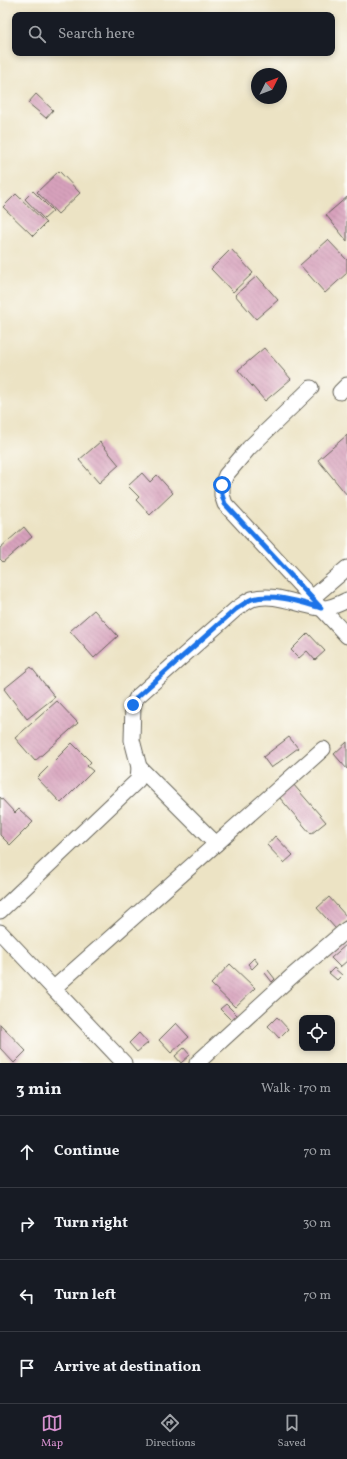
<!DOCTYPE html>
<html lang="en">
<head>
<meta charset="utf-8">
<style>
	:root { --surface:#171b24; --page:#20242c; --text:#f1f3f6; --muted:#9ea1a6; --line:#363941; --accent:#d690ce }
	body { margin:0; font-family:Vollkorn,serif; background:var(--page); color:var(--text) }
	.controls { position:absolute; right:12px; bottom:12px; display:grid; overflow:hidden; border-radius:8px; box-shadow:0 2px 6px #0003 }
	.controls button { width:36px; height:36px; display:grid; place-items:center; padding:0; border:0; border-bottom:1px solid var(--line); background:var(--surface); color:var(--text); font:20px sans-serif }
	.compass { position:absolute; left:251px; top:68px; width:36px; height:36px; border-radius:50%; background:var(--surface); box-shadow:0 2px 6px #0003; rotate:48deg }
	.stop { position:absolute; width:12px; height:12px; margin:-9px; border:3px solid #1a73e8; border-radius:50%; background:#fff }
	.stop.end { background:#1a73e8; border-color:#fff; box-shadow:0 1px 4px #0008 }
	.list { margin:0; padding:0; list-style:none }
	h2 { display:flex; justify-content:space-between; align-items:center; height:52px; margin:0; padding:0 16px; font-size:17px }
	h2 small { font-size:13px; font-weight:400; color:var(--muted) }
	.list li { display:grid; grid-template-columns:26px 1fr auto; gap:12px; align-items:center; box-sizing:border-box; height:72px; padding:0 16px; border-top:1px solid var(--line) }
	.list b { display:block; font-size:15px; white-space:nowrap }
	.list em { font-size:13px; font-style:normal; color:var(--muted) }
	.icon { flex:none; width:22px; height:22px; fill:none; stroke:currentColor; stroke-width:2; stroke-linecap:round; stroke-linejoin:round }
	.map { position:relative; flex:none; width:347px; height:1063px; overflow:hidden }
	.search { position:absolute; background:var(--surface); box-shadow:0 2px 6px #0003; left:12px; right:12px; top:12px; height:44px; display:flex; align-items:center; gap:10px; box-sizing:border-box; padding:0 14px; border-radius:8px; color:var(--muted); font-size:15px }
	.sheet { height:340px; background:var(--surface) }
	nav { display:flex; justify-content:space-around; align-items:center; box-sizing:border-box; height:56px; border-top:1px solid var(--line); background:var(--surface); font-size:11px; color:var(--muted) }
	nav a { display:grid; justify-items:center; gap:2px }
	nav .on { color:var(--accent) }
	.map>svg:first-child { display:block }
	.building { fill:url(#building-back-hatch) }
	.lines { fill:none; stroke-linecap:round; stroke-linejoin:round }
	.minor-casing { stroke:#656257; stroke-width:17 }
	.minor { stroke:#fff; stroke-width:15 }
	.route { stroke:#1a73e8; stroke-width:5 }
</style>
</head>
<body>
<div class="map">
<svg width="347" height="1063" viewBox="0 0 347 1063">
	<defs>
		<pattern id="building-back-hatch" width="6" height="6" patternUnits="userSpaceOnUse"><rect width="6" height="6" fill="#d7a1bc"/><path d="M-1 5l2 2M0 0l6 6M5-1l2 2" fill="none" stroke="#b88aa1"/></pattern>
	</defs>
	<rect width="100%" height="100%" fill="#fdfcf7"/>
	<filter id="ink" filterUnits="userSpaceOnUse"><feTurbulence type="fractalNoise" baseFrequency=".025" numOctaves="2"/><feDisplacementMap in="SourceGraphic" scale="8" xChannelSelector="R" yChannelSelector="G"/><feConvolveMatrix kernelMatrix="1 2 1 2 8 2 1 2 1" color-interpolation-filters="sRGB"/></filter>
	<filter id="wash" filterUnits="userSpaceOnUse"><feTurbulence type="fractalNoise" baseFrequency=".012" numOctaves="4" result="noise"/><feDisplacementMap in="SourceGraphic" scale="16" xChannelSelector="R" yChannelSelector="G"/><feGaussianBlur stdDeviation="0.9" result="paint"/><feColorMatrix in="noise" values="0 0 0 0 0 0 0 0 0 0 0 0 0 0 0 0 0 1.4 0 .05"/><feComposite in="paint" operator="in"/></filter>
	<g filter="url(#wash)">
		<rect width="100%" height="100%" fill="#ece3c4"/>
		<g id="blocks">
			<!-- building -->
			<g class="building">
				<path d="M36 94 53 110 46 118 28 103Z"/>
				<path d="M59 171 80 193 58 214 37 192Z"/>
				<path d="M33 191 53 211 44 219 25 199Z"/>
				<path d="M16 194 46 223 33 236 3 207Z"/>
				<path d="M347 197V241L326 215Z"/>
				<path d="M328 240 347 260V273L325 293 300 265Z"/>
				<path d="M231 249 253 273 233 292 211 269Z"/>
				<path d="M257 276 278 300 256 319 235 295Z"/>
				<path d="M264 348 291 379 265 401 238 370Z"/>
				<path d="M347 435V495L318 460Z"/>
				<path d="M100 442 119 465 99 483 79 460Z"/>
				<path d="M142 473 150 482 157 475 173 493 150 515 136 500 139 497 128 486Z"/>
				<path d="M24 527 32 537 3 562 0 559V548Z"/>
				<path d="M94 610 118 636 94 658 70 631Z"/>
				<path d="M308 633 325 651 315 660 307 651 299 658 291 650Z"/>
				<path d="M31 667 55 697 27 719 4 689Z"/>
				<path d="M57 701 78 723 35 761 15 738Z"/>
				<path d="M289 737 298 748 271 768 263 757Z"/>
				<path d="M347 742V769L334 754Z"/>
				<path d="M72 743 91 762 87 766 93 771 61 803 37 778Z"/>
				<path d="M293 784 326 822 311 834 279 797Z"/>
				<path d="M0 797 15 813 19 809 33 822 10 845 0 835Z"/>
				<path d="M275 836 293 855 284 863 267 845Z"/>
				<path d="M329 897 347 917V919L336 929 317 908Z"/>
				<path d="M347 944V961L340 967 331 958Z"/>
				<path d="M254 958 258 963 252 969 248 964Z"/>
				<path d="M230 964 255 988 235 1007 211 984Z"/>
				<path d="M334 968 342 975 337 980 329 973Z"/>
				<path d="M268 970 275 979 272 982 265 973Z"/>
				<path d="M226 1004 239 1017 234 1023 220 1009Z"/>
				<path d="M277 1017 288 1029 279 1038 268 1026Z"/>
				<path d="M176 1023 189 1037 171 1053 159 1040Z"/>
				<path d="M0 1024 26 1051 14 1063 0 1048Z"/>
				<path d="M139 1033 148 1043 137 1052 129 1043Z"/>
				<path d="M184 1048 190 1055 181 1063 175 1056Z"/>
			</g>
		</g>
	</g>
	<g filter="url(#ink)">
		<use href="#blocks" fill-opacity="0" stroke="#656257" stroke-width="1"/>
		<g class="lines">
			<!-- minor casing -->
			<g class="minor-casing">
				<g id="minor">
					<path d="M311 388 249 448 226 475 222 485V495L225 504 347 636"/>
					<path d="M340 392 347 385"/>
					<path d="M312 598 347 568"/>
					<path d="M139 767 216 844"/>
					<path d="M0 911 138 780 139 767 132 740 133 705 137 697 236 609C241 606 247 601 252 599 275 592 297 605 320 608 330 609 339 604 347 600"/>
					<path d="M0 932 124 1063"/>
					<path d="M54 988 323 749"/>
					<path d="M197 1063 291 977 347 929"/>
				</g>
			</g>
			<!-- minor -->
			<use href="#minor" class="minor"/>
		</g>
	</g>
	<g class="lines" filter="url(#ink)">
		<!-- route -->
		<path class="route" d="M133 705 137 697 236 609C241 606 247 601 252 599 274 593 300 602 321 608L225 504 222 495V485"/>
	</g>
</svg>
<div class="controls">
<button><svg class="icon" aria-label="locate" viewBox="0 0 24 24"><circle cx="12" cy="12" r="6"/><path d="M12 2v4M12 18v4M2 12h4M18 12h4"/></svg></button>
</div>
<svg class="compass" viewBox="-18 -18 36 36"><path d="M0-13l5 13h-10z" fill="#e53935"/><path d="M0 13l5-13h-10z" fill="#9ea1a6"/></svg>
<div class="stop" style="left:222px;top:485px"></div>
<div class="stop end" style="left:133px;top:705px"></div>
<div class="search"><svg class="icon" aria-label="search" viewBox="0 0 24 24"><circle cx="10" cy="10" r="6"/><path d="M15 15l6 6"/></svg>Search here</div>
</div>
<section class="sheet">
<h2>3 min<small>Walk · 170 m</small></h2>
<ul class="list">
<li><svg class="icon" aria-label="ahead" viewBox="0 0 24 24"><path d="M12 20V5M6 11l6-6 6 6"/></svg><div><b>Continue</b></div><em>70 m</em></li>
<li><svg class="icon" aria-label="right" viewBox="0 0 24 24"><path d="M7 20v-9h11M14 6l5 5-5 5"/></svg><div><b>Turn right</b></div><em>30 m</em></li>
<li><svg class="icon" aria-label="left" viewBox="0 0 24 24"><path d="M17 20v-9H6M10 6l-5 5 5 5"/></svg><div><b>Turn left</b></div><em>70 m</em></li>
<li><svg class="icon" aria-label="arrive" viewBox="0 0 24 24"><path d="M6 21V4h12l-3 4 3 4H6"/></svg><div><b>Arrive at destination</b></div></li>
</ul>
</section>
<nav>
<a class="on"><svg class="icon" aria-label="map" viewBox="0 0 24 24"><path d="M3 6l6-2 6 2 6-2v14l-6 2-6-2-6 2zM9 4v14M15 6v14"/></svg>Map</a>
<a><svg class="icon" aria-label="directions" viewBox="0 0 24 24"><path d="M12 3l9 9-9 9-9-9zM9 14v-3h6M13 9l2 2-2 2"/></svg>Directions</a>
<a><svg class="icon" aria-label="saved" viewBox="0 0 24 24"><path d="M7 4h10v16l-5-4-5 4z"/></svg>Saved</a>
</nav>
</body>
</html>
